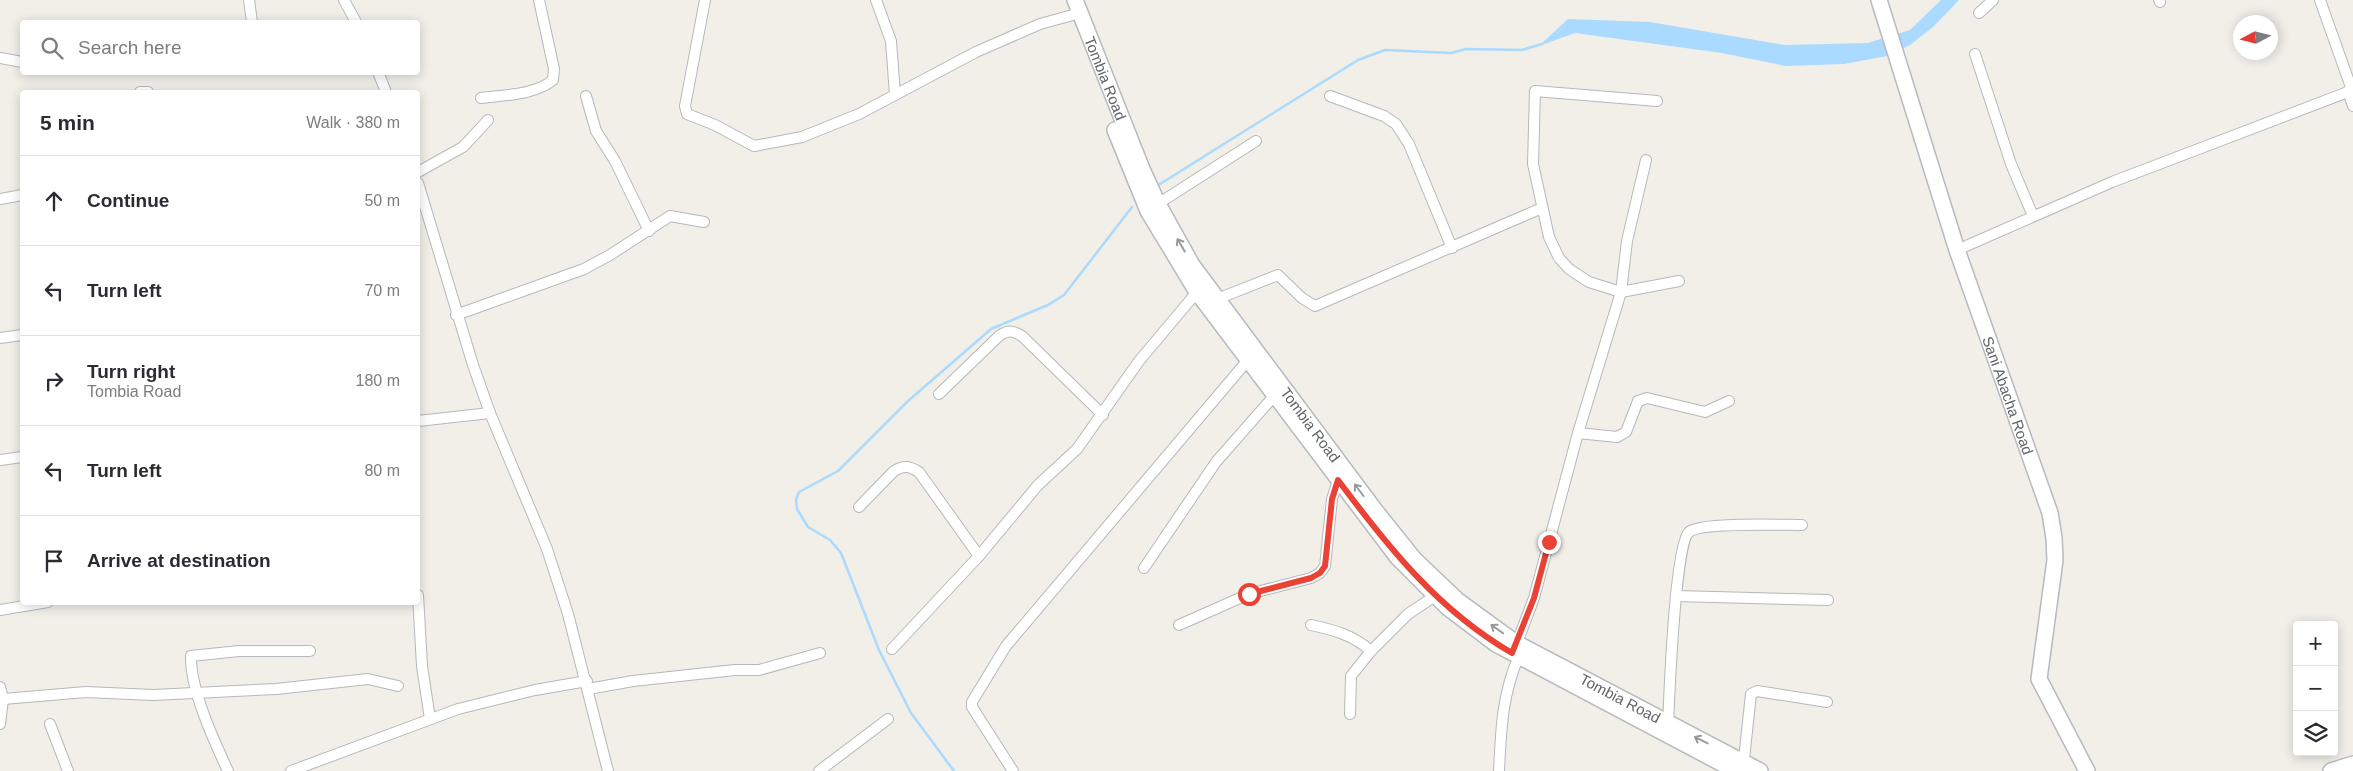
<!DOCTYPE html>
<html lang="en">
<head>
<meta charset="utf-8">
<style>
	:root { --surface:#fff; --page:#f7f7f7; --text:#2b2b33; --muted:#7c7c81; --line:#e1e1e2 }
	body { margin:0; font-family:Helvetica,sans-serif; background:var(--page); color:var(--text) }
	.controls { position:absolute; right:15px; bottom:15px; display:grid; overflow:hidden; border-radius:5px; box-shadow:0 2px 12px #0003 }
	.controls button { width:45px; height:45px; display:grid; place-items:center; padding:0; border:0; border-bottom:1px solid var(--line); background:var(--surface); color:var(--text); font:25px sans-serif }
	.compass { position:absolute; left:2233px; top:15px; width:45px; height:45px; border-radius:50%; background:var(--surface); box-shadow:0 2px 12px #0003; rotate:263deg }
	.stop { position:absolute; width:15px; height:15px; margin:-11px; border:4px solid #ea4335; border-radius:50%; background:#fff }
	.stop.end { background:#ea4335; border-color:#fff; box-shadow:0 1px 5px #0008 }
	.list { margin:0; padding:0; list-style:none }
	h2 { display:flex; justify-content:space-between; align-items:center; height:65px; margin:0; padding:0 20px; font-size:21px }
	h2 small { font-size:16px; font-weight:400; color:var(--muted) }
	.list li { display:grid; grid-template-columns:32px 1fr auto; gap:15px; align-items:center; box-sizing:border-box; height:90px; padding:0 20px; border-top:1px solid var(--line) }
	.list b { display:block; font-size:19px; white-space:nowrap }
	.list p { margin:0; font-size:16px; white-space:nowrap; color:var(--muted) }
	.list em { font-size:16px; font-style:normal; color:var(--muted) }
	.icon { flex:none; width:28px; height:28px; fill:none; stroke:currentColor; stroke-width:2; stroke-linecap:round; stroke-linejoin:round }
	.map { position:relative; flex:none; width:2353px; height:771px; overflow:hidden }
	.search { position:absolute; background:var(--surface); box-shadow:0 2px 12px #0003; left:20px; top:20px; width:400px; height:55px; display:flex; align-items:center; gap:12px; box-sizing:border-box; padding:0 18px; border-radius:5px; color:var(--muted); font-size:19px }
	.panel { position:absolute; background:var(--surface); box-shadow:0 2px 12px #0003; left:20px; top:90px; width:400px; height:515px; border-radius:5px }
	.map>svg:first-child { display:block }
	.water { fill:#aadaff }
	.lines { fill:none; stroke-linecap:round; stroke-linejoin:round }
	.stream { stroke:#aadaff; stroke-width:2.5 }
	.street-casing { stroke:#b5b8bc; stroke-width:12 }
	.secondary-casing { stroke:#b6babf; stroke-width:18 }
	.street { stroke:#fff; stroke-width:10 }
	.secondary { stroke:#fff; stroke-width:15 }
	.oneway { stroke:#979a9d }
	.route { stroke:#ea4335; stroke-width:6 }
	.labels { text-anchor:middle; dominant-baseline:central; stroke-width:4; stroke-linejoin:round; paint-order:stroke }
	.street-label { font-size:15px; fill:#5f6368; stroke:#fff }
</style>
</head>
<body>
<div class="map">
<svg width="2353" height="771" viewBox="0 0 2353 771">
	<rect width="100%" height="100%" fill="#f1efe8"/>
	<!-- water -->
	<path class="water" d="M1941 0H1959L1934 26 1910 45 1887 56 1844 64 1786 66 1722 53 1575 33 1539 46 1568 19 1650 22 1785 45 1868 43 1910 30Z"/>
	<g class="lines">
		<!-- stream -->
		<g class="stream">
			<path d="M1160 184 1358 60 1385 50 1451 53 1466 49 1522 50 1542 44"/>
			<path d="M954 771 911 713 879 650 841 553 830 540 808 527 797 509 796 499 799 492 838 471 908 401 991 329 1048 305 1064 295 1132 207"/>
		</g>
		<!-- street casing -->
		<g class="street-casing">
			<g id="street">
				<path d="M249 0 252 22"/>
				<path d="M344 0 356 22"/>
				<path d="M705 0 685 106 687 114 715 125 754 146 802 137 859 114 976 52 1040 24 1080 13"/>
				<path d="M876 0 891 41 895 95"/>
				<path d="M2159 0 2160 2"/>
				<path d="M2320 0 2352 90"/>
				<path d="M1979 13 1993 0"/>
				<path d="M1975 54 2011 164 2033 216"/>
				<path d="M0 58 22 62"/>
				<path d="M378 72 386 92"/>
				<path d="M2348 91 2353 106"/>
				<path d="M140 92H148"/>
				<path d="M586 96 596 131 615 161 649 231"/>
				<path d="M1330 96 1384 116 1396 124 1409 144 1452 248"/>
				<path d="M481 98C504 95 535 95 553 80L554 69 539 0"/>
				<path d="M1657 101 1535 91 1533 164 1549 237 1559 258 1569 269 1589 282 1621 292 1679 281"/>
				<path d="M418 172 463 147 488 120"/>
				<path d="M418 183 473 365 490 413 547 549 568 614 608 771"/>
				<path d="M0 199 22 195"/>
				<path d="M1153 207 1256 141"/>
				<path d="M1957 250 2112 182 2353 90"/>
				<path d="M1212 301 1278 275 1302 298 1315 306 1542 208"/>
				<path d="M456 315 584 269 610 255 670 216 704 222"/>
				<path d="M0 338 22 335"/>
				<path d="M939 394 999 336C1008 330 1012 330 1022 336L1103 415"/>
				<path d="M418 421 490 413"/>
				<path d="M1578 433 1617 437 1626 432 1638 401 1647 398 1705 412 1729 401"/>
				<path d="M0 460 22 457"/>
				<path d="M859 507 894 471C904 465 909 466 919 472L979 556"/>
				<path d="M1144 568 1216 462 1274 396"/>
				<path d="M418 595 422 666 430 719"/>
				<path d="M1676 596 1828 600"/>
				<path d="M0 610 48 602"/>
				<path d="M1179 625 1249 594 1311 578 1320 573 1325 566 1332 499 1338 480"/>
				<path d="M1311 625C1334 630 1353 635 1371 651"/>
				<path d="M1515 648 1534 598 1578 433 1621 292 1627 241 1646 160"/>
				<path d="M892 649 979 556 1038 485 1077 449 1139 361 1197 292"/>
				<path d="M0 687 3 699 0 724"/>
				<path d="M588 689 633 681 735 670H759L820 653"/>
				<path d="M3 699 86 692 153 695 276 689 368 679 398 686"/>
				<path d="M1350 714 1351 676 1371 651 1408 614 1435 596"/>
				<path d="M50 724 68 771"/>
				<path d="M1668 727C1669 700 1675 544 1689 532 1700 522 1784 525 1802 525"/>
				<path d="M1743 768 1751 694 1757 691 1827 702"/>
				<path d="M228 771C214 741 190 689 191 656L239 651H310"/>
				<path d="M291 771 458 709 535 690 587 681"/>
				<path d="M819 771 888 719"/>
				<path d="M1013 771 972 707V702L1006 646 1248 360"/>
				<path d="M1499 771C1501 730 1502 694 1519 656"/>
			</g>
		</g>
		<!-- secondary casing -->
		<g class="secondary-casing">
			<g id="secondary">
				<path id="s1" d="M1075 0 1142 169 1158 204 1192 265 1374 509 1414 559 1457 600 1516 643 1760 771"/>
				<path id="s2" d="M1879 0 1957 250 2050 513 2054 538 2055 560 2039 679 2087 771"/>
				<path d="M1115 130 1148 211 1197 292 1398 558 1447 607 1496 644 1736 771"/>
				<path d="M2331 771 2353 764"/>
			</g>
		</g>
		<!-- street -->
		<use href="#street" class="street"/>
		<!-- secondary -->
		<use href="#secondary" class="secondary"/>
	</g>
	<!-- one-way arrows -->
	<defs><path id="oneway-shaft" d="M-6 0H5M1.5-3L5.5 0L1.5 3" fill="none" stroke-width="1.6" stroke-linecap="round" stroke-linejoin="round" transform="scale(1.25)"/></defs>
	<g class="oneway">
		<use href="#oneway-shaft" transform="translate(1181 245) rotate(-120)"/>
		<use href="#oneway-shaft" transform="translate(1359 490) rotate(-127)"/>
		<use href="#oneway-shaft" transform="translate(1497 629) rotate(-145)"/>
		<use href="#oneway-shaft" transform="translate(1701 740) rotate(-153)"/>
	</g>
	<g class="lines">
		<!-- route -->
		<path class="route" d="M1249 594 1311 578 1320 573 1325 566 1332 499 1338 480C1388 547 1439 611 1512 653L1534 598 1549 542"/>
	</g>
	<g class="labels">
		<!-- street labels -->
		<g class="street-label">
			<text stroke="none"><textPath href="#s1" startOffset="84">Tombia Road</textPath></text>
			<text stroke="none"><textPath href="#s2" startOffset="416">Sani Abacha Road</textPath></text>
			<text stroke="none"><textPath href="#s1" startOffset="489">Tombia Road</textPath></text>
			<text stroke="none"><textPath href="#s1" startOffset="909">Tombia Road</textPath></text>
		</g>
	</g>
</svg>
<div class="controls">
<button>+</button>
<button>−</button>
<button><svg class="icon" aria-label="layers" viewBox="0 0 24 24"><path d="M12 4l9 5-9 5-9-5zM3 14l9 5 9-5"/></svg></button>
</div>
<svg class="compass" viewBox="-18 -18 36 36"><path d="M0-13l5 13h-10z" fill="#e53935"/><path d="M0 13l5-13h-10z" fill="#7c7c81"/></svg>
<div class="stop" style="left:1249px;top:594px"></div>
<div class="stop end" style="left:1549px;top:542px"></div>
<div class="search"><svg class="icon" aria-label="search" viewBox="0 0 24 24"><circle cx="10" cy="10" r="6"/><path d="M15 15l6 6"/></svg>Search here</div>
<section class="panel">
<h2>5 min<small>Walk · 380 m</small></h2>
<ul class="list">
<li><svg class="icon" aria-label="ahead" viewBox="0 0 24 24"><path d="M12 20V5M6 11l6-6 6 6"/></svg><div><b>Continue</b></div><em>50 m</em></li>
<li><svg class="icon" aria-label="left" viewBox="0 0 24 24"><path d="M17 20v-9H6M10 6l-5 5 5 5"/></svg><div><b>Turn left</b></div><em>70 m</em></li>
<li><svg class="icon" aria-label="right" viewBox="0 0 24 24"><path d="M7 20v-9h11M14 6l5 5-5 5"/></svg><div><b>Turn right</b><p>Tombia Road</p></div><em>180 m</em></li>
<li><svg class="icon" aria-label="left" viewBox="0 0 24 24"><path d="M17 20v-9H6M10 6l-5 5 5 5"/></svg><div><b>Turn left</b></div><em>80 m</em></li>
<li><svg class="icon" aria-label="arrive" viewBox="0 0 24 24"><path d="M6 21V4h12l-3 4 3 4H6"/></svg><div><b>Arrive at destination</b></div></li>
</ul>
</section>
</div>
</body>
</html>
